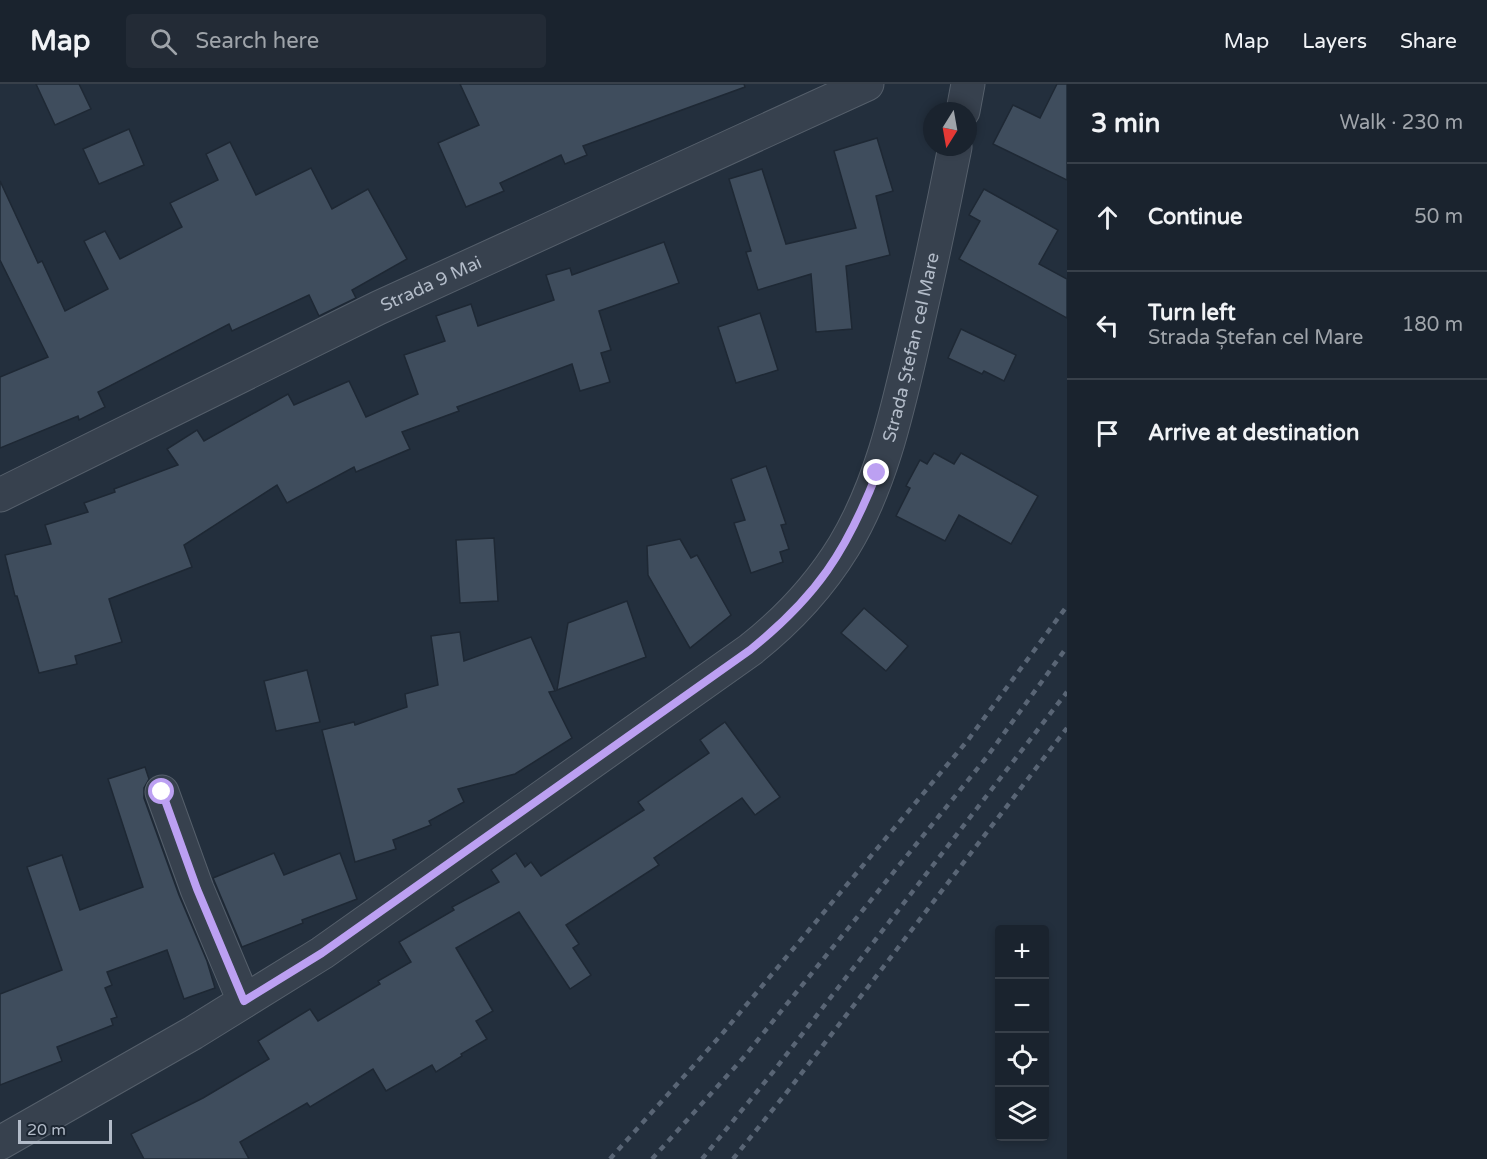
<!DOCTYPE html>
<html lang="en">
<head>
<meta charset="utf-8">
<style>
	:root { --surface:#1a232e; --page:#232b36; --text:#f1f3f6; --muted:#9fa4aa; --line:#38404a }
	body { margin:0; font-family:"Varela Round",sans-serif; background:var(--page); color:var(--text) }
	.controls { position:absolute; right:18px; bottom:18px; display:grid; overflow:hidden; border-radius:6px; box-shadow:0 3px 9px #0003 }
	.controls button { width:54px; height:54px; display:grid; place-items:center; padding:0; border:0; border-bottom:2px solid var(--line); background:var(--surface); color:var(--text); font:30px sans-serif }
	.compass { position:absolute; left:923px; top:18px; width:54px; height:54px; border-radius:50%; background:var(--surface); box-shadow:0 3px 9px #0003; rotate:191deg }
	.scale { position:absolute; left:18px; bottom:15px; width:94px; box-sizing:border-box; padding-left:6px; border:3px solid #b3bcc9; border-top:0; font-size:16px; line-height:21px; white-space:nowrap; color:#b3bcc9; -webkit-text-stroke:4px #1c2632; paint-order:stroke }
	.stop { position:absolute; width:18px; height:18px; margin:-14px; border:4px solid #bca0f2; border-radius:50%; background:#fff }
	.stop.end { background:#bca0f2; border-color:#fff; box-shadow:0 2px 6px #0008 }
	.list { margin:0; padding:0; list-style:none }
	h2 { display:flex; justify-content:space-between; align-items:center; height:78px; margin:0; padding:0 24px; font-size:26px }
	h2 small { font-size:20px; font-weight:400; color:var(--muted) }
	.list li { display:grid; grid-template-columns:39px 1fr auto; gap:18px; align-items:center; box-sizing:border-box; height:108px; padding:0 24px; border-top:2px solid var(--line) }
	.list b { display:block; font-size:22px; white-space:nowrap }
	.list p { margin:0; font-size:20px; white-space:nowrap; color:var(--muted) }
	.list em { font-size:20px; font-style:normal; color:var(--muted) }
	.icon { flex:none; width:33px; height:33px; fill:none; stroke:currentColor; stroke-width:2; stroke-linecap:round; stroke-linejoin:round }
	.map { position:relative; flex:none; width:1067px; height:1075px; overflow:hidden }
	header { display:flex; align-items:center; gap:36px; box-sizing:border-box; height:84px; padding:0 30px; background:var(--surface); border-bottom:2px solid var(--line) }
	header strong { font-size:28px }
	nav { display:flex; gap:33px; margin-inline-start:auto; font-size:21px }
	.search { width:420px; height:54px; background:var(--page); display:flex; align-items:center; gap:15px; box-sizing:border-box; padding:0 21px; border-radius:6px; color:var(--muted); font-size:22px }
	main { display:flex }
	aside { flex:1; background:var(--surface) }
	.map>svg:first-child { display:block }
	.building { fill:#3f4d5d; stroke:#1e2834; stroke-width:1.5 }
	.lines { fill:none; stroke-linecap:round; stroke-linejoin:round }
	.minor-casing { stroke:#555f6b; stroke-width:35 }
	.minor { stroke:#37414e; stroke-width:33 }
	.rail { stroke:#596575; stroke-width:4.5; stroke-dasharray:6 6; stroke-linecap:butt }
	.route { stroke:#bca0f2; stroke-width:8 }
	.labels { text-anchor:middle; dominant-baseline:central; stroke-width:4.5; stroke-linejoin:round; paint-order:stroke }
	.street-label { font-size:18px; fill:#b3bcc9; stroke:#1c2632 }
</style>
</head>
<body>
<header>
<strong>Map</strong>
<div class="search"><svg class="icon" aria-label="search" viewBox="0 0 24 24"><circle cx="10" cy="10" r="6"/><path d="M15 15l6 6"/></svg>Search here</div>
<nav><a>Map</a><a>Layers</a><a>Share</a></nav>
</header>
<main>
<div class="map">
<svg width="1067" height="1075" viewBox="0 0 1067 1075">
	<rect width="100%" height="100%" fill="#232f3d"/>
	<!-- building -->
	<g class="building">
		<path d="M36 0H79L91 25 55 41Z"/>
		<path d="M460 0H744L745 3 583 62 587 71 565 80 561 71 500 99 504 107 466 123 438 59 479 41Z"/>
		<path d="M1057 0H1067V96L993 60 1013 21 1040 34Z"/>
		<path d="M129 45 144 81 99 100 83 65Z"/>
		<path d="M877 54 893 107 876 112 890 171 846 182 852 245 816 248 811 190 758 206 746 168 751 167 729 95 762 85 786 160 856 144 834 67Z"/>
		<path d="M230 58 256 111 311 84 332 125 368 105 407 175 352 206 356 214 319 232 309 211 232 247 229 240 98 308 105 323 79 336 78 332 0 364V293L48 273 0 176V97L38 179 42 177 65 227 108 205 84 157 105 147 120 175 182 143 170 119 218 96 206 70Z"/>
		<path d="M984 105 1058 146 1039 180 1067 195V234L959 175 980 137 969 131Z"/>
		<path d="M664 158 679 199 599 227 611 266 601 269 610 298 580 307 572 280 457 323 459 327 402 348 410 365 356 388 354 383 287 419 277 401 184 461 192 483 109 515 122 558 75 572 77 580 39 589 17 512H15L5 471 51 460 45 441 88 428 84 419 115 408 114 405 178 381 167 365 197 346 204 357 288 310 294 321 349 297 366 333 418 310 404 271 445 257 436 232 471 220 478 242 554 216 546 191 570 184 572 191Z"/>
		<path d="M760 229 778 286 736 299 718 243Z"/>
		<path d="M961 245 1016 271 1004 297 984 287 982 290 948 274Z"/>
		<path d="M934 369 954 380 961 369 1038 412 1011 460 959 431 945 457 896 432 910 404 906 402 920 376 927 380Z"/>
		<path d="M766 382 786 440 781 441 789 465 780 468 783 478 751 489 734 439 745 436 731 395Z"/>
		<path d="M494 454 498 517 460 519 456 456Z"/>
		<path d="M680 455 691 474 697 471 731 531 690 564 648 491 647 462Z"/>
		<path d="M627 517 646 573 557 606 568 539Z"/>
		<path d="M864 524 908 562 886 587 841 549Z"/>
		<path d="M460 548 464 577 531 553 555 607 549 608 572 654 515 690 458 705 464 718 429 737 431 741 393 756 396 765 355 778 322 646 354 638 355 641 407 623 405 610 438 601 431 552Z"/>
		<path d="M307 586 320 638 276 647 264 597Z"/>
		<path d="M725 638 780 713 755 731 742 714 654 774 659 781 566 841 579 860 573 864 591 891 570 905 519 828 456 864 493 927 476 937 487 955 461 970 462 972 436 988 432 981 386 1007 373 985 310 1023 307 1019 240 1058 249 1075H144L131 1050 203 1014 269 975 258 957 310 925 318 937 380 900 378 897 411 878 399 858 454 826 452 823 499 798 491 786 516 769 525 783 531 778 541 792 644 726 638 718 709 669 700 656Z"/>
		<path d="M145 683 149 695 144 704V714L179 811 207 877 215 904 184 915 167 866 107 888 112 901 105 904 117 933 111 935 113 941 57 963 62 977 0 1001V910L62 886 27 783 62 771 80 826 143 803 108 695Z"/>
		<path d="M274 769 284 791 340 769 357 815 302 836 303 839 242 863 213 794Z"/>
	</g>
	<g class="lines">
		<!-- minor casing -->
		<g class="minor-casing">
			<g id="minor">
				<path d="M963 27 968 0"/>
				<path id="s1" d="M0 411 378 224 867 0"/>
				<path d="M162 708 197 805 244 917"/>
				<path id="s2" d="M0 1059 193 949 322 869 750 566C788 536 819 503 844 462 881 401 897 328 913 259 928 194 942 129 955 63"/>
			</g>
		</g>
		<!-- minor -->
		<use href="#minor" class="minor"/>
		<!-- rail -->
		<g class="rail">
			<path d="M610 1075 722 950 968 656 1067 522"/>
			<path d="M652 1075 744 973 986 674 1067 563"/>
			<path d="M702 1075 773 988 1067 608"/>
			<path d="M733 1075 791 1003 1067 644"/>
		</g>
	</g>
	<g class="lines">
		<!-- route -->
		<path class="route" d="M162 708 197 805 244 917 322 869 750 566C817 512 846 468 877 389"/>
	</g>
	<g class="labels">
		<!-- street labels -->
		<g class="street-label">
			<text stroke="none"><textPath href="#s1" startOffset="480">Strada 9 Mai</textPath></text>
			<text stroke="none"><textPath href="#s2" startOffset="1250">Strada Ștefan cel Mare</textPath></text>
		</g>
	</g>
</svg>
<div class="controls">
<button>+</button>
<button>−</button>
<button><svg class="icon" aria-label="locate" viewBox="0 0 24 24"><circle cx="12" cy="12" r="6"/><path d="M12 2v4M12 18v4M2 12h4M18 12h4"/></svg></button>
<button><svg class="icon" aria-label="layers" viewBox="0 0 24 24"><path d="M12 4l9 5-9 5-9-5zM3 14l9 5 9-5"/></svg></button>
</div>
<svg class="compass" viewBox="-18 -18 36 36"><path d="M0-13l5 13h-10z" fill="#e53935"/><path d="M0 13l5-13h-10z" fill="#9fa4aa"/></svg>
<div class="scale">20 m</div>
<div class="stop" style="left:162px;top:708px"></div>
<div class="stop end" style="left:877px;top:389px"></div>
</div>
<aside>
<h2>3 min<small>Walk · 230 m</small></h2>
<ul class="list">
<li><svg class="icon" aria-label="ahead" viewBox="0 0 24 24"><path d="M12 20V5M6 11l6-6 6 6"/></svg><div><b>Continue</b></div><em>50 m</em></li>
<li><svg class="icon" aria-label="left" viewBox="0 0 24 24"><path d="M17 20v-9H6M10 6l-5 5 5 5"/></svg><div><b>Turn left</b><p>Strada Ștefan cel Mare</p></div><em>180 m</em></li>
<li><svg class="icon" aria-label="arrive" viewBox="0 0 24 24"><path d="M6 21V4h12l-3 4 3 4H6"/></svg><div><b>Arrive at destination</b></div></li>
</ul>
</aside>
</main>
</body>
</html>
